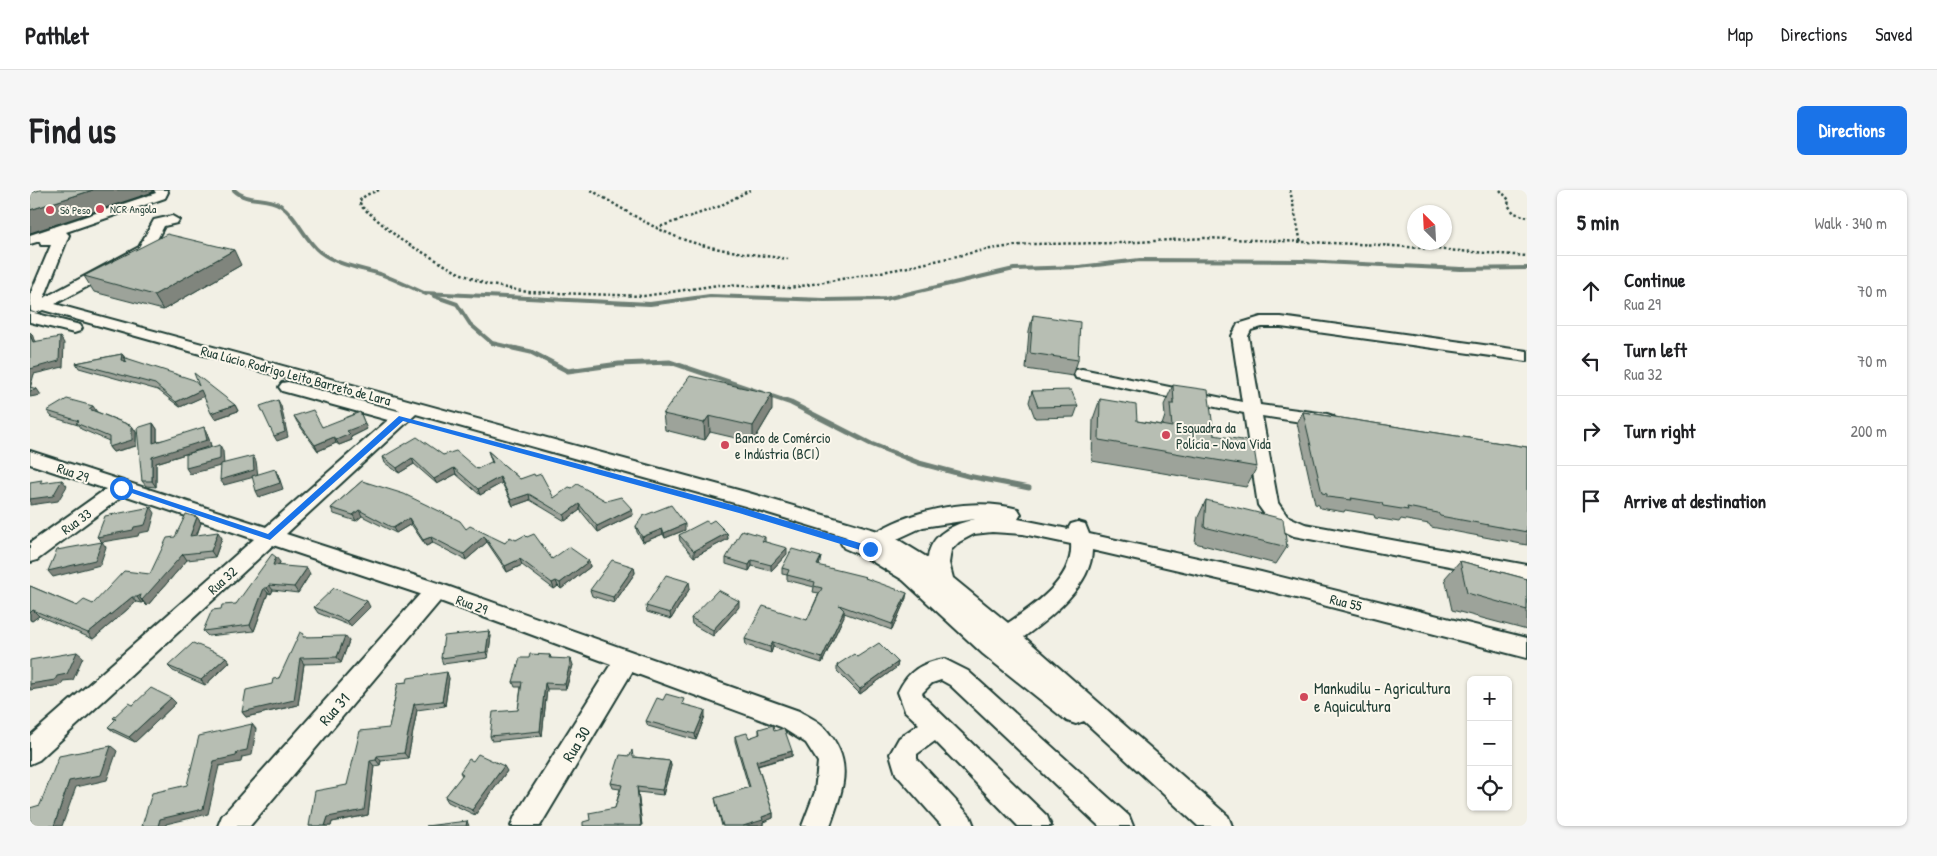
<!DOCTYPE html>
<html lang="en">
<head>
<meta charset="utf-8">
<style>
	:root { --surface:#fff; --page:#f6f6f6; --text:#202124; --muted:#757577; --line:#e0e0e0; --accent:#1a73e8 }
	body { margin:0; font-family:"Patrick Hand",sans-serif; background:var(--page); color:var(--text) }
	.controls { position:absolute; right:15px; bottom:15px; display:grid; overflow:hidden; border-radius:8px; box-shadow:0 1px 4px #0004 }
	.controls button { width:45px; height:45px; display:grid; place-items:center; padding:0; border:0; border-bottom:1px solid var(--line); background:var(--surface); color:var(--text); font:25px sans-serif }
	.compass { position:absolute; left:1377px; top:15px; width:45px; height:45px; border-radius:50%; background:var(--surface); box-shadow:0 1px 4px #0004; rotate:336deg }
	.stop { position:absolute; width:15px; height:15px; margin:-11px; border:4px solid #1a73e8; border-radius:50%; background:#fff }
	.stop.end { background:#1a73e8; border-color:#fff; box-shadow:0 1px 5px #0008 }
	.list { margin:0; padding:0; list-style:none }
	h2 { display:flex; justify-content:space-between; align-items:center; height:65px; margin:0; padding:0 20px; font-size:21px }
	h2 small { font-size:16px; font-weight:400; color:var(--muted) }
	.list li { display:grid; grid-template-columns:32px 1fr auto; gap:15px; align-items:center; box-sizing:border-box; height:70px; padding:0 20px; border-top:1px solid var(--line) }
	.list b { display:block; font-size:19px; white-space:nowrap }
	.list p { margin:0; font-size:16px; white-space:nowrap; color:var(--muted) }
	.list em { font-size:16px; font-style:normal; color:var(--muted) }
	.icon { flex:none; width:28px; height:28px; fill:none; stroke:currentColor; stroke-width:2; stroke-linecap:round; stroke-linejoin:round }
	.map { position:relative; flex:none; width:1497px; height:636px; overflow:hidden; border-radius:8px }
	header { display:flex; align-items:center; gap:30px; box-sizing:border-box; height:70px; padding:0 25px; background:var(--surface); border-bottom:1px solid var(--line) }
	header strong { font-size:24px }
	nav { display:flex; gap:28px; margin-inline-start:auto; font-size:18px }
	.intro { display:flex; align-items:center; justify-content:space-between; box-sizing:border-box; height:120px; padding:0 30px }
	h1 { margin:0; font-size:35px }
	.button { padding:12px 22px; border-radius:8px; background:var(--accent); color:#fff; font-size:18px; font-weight:700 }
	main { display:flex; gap:30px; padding:0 30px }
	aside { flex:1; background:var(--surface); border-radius:8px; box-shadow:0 1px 4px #0004 }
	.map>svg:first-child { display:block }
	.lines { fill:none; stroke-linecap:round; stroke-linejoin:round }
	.stream-far1 { stroke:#6e7f75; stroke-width:4 }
	.stream { stroke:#6e7f75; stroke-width:5 }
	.minor-casing { stroke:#1f3d34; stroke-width:4 }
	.path { stroke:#1f3d34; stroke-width:2.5; stroke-dasharray:2.5 2.5; stroke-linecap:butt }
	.minor { fill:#fbf7ec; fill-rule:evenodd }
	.wall { fill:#9da39a; stroke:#1f3d34 }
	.shaded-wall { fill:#80857d; stroke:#1f3d34 }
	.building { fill:#b7beb3; stroke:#1f3d34 }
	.route { fill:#1a73e8 }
	.poi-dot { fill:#d1495b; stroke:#fbf7ec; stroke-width:2 }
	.labels { text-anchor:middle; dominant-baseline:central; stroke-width:4; stroke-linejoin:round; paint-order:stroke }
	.far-poi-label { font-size:11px; fill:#1f3d34; stroke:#fbf7ec; text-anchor:start }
	.street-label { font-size:14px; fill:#1f3d34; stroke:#fbf7ec }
	.poi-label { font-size:14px; fill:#1f3d34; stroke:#fbf7ec; text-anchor:start }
	.near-poi-label { font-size:16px; fill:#1f3d34; stroke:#fbf7ec; text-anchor:start }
	.near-street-label { font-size:16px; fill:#1f3d34; stroke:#fbf7ec }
</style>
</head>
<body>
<header>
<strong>Pathlet</strong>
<nav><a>Map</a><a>Directions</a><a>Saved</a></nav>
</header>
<div class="intro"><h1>Find us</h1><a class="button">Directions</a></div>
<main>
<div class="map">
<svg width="1497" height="636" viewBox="0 0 1497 636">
	<rect width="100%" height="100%" fill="#f2f0e5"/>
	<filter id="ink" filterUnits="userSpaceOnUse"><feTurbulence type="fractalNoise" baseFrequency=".02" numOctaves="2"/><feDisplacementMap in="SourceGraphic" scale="10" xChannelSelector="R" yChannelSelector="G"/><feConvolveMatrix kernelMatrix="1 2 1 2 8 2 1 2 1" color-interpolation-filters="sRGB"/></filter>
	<g filter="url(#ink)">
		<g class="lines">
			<!-- stream-far1 -->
			<g class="stream-far1">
				<path d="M204 0C217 13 236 6 250 15 267 26 274 49 290 62 307 75 330 78 350 84 366 90 381 97 396 104"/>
				<path d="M394 103 620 114 680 106 794 110 855 109 984 79 1049 77 1110 70 1273 71 1431 79 1497 78"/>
				<path d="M404 106 427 114 440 134 462 153 488 159"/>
			</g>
			<!-- stream -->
			<path class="stream" d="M483 158 501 162 538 181 589 174 640 172 761 213 841 254 889 273 938 286 999 298"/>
			<!-- minor casing -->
			<g class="minor-casing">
				<g id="minor">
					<path d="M124 0H137L138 2 135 8 36 42 39 45 14 108 109 57 124 30 142 26 149 30 147 33 134 36 120 63 25 114 719 303 848 341C885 319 946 307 988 319L991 324 988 329 1038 339 1041 334 1048 332 1055 334 1059 344 1231 382 1497 448V468L1231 399 1062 360C1062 395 1020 428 994 447L1198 626 1202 636H1168L1054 531 1046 534 1037 531 953 464 873 390 835 367 814 358 811 353 814 348 817 347 715 316 386 224 256 344 414 395 769 521C777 526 789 531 795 538 825 573 813 598 800 636H772L785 602 788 572 776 553 751 537 602 482 510 636H481L485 626 581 474 410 411 220 636H188L192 626 390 404 243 355 9 570 0 574V546L224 349 94 305 7 370 0 372V353L76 299 0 274V261L236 337 358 230 252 201 249 197 252 193 258 192 368 221 370 220 13 120 6 123 1 121 0 105 21 55H11L10 51 0 54V45L126 3ZM945 329C924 334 900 344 898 368L867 349 893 337ZM962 342 993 344 1041 354C1044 389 1003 416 978 433L923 388 919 373 921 360 929 352 944 344Z"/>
					<path d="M0 122 50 135 52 138 50 141 44 143 0 132Z"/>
					<path d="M1231 127H1251L1497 161V171L1251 137H1232L1221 140 1218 146 1230 215 1297 224 1303 226 1306 230 1303 234 1297 236 1232 226 1248 313 1257 326 1275 334 1497 375V391L1264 346 1243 336 1228 315 1214 223 1052 189 1046 188 1044 184 1046 180 1052 179 1212 212 1202 146 1208 134Z"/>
					<path d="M914 469 938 481 1099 626 1103 636H1069L920 495 911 490 902 493 892 503 894 507 1017 626 1021 636H988L905 551 887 564V569L940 626 944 636H912L866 584 860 564 869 548 889 534 875 521 868 502C878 481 891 473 914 469Z"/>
				</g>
			</g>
			<!-- path -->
			<g class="path">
				<path d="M349 0 336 5 329 11 332 17 371 50 427 82 456 94 497 102 614 106 688 95 760 98 874 78 954 60 998 54 1090 53 1175 48 1350 55 1497 66"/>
				<path d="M561 0C591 18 620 37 652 49 686 61 723 64 758 69"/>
				<path d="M1260 0 1271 53"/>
				<path d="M1470 0 1479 10 1478 15 1484 23 1497 27"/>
				<path d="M626 38 688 17 720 0"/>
			</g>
			<!-- minor -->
			<use href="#minor" class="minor"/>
		</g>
		<!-- wall -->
		<g class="wall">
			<path d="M211 75 133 120 64 102 54 86Z"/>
			<path d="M1003 125 1048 170 1043 186 996 179 999 141Z"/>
			<path d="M92 164 95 168 169 196 205 215 208 221 185 229 174 206 150 217 128 200 49 178 46 173Z"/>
			<path d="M1143 195 1184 245 1227 277 1216 297 1062 271 1063 229 1070 209 1107 231 1132 235 1135 226 1134 215Z"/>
			<path d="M1002 201 1048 216 1044 227 1005 228 999 212Z"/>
			<path d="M742 220 723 252 680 242 675 250 635 240 633 224Z"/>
			<path d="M17 221 67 222 102 236 106 242V256L83 262 79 257V251L51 239 48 235 22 227Z"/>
			<path d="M1273 222 1497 257V355L1401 337 1399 334 1371 329 1369 332 1345 328 1344 325 1315 320 1314 322 1290 318 1289 315 1285 314 1267 233Z"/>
			<path d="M264 226 292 237 337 239 321 247 322 250 309 255 306 253 288 261 267 232Z"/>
			<path d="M123 233 127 239V251L177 243 181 256 126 273V297L116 296 112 291Z"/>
			<path d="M458 261 490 289 505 286 524 308 542 298 576 311 602 319 603 325 568 342 550 320 535 331 500 310 483 316 472 293 450 305 426 284 407 294 384 274 369 283 355 273 353 267 413 265 447 279 462 273Z"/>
			<path d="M332 291 436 339 475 353 497 347 522 369 559 371 560 377 531 399 528 396 524 399 492 375 477 382 457 352 436 370 403 353 396 356 381 334 366 343 332 326 326 331 304 324 301 318Z"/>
			<path d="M1176 310 1257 357 1246 374 1165 353 1168 327Z"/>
			<path d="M167 327 171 333 167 345 192 348 185 367 157 370 117 416 113 412 111 413 106 412 63 449 9 426 2 431 0 430V396L47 416 63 414 120 384 145 347Z"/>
			<path d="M679 333 697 343 698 349 664 367 650 351 649 345Z"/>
			<path d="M606 336 655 340 635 348 633 344 613 352 607 342Z"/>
			<path d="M735 347V352L757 364 741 381 722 376 719 381 696 374V368Z"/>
			<path d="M1430 371 1497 389V440L1422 420 1415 388Z"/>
			<path d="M250 372 249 375 280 384 268 403 243 400 241 404 238 403 224 441 178 446 173 441 206 414Z"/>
			<path d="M790 372 789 376 835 388 876 408 862 440 814 423V426L792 473 743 457 741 463 716 455 715 449 777 430 789 403 783 402 784 397 757 390V385L752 384V378Z"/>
			<path d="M604 377 605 383 584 413 562 406 560 400Z"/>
			<path d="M660 398 641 429 617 422 616 416Z"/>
			<path d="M284 417H340L321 436 288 423Z"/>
			<path d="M709 417 683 446 662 434 661 428Z"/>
			<path d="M459 441 461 446 458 468 413 474 411 468Z"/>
			<path d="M276 447 319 451 311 473 274 474 268 515 216 527 212 522 249 488Z"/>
			<path d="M520 465 521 468 543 475 536 499H517L512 546 462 551 460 546 488 520 491 497H485L483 492 499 468Z"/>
			<path d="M196 467 200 472 175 495 143 481 138 476Z"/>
			<path d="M827 467 868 472 867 477 830 504 807 481V475Z"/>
			<path d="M419 488 415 516 387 520 378 568 351 571 350 575 344 576 338 625 302 632 301 636H279L317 595 359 538 368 493Z"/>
			<path d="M146 513 105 552 84 542 78 537 86 530 83 528 103 515Z"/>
			<path d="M655 514 654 515 675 526 666 550 618 536 616 531Z"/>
			<path d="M729 539 744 541 762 561V566L728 576 743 623V628L733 632V635L730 636H692L686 613 685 608 719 598 705 551V546L719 548 729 545Z"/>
			<path d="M604 567 640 571 641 576 633 605 608 602 612 636H553L560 630 585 618 590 599 583 598 581 593Z"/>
			<path d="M477 581 445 625 418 612 415 607 432 586 430 582Z"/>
		</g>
		<!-- shaded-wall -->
		<g class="shaded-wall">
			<path d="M63 0H122L123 2 0 43V20Z"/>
			<path d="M204 60 211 75 133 120 124 105Z"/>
			<path d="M0 142 2 144 7 158 3 152 0 145Z"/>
			<path d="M30 147 34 153 33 177 4 184 0 199V179Z"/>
			<path d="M92 164 96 169 93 167 96 171 95 176 91 170Z"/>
			<path d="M7 199 11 205 0 207V201Z"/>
			<path d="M171 200 175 206 150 217 146 212Z"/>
			<path d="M742 204V220L723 252V236Z"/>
			<path d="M248 210 251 216 258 247 247 251 244 246Z"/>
			<path d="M205 215 208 221 185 229 181 223Z"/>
			<path d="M63 216 67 222 59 219Z"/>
			<path d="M330 222 337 239 321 247 322 250 309 255 306 250 317 241Z"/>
			<path d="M679 226 680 242 675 250 674 233Z"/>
			<path d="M123 233 127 239V258L123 253Z"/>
			<path d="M102 236 106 242V256L83 262 79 257Z"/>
			<path d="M174 237 177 243 181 256 126 273V297L122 291V267Z"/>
			<path d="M304 247 306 253 288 261 285 255Z"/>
			<path d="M190 255 193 261 194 275 160 284 156 278Z"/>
			<path d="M223 266 226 271 228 286 194 295 190 290Z"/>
			<path d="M382 268 384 274 369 283 367 278Z"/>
			<path d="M424 278 426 284 407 294 404 289Z"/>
			<path d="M245 279 248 284 253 299 229 307 226 301Z"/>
			<path d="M470 287 472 293 450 305 448 299Z"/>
			<path d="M32 290 37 296 28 311 0 315V309Z"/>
			<path d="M499 304 500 310 483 316 481 310Z"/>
			<path d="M549 314 550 320 535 331 534 325Z"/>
			<path d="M121 317 125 323 120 341 109 343 108 346 72 352 76 357 70 375 23 387 18 381 72 352 67 347 104 337Z"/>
			<path d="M602 319 603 325 568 342 567 336Z"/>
			<path d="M329 320 332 326 326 331 323 325Z"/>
			<path d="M167 327 171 333 164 351 160 346Z"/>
			<path d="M379 328 381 334 366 343 363 338Z"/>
			<path d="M655 334V340L635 348 634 343Z"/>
			<path d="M632 339 633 344 613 352 612 347Z"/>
			<path d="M188 342 192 348 185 367 181 361Z"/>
			<path d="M697 343 698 349 664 367V361Z"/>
			<path d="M454 346 457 352 436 370 434 364Z"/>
			<path d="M401 347 403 353 396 356 393 350Z"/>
			<path d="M757 358V364L741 381V375Z"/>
			<path d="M153 364 157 370 117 416 112 410 110 408 113 412 111 413 107 407Z"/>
			<path d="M246 367 250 372 247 380 243 375Z"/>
			<path d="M791 367 790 372 787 381V375Z"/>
			<path d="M490 369 492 375 477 382 475 376Z"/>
			<path d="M722 370V376L719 381V375Z"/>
			<path d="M559 371 560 377 531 399 530 393Z"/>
			<path d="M604 377 605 383 584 413 583 407Z"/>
			<path d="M277 378 280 384 268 403 264 397Z"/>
			<path d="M526 391 528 396 524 399 522 393Z"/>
			<path d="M659 392 660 398 641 429 640 423Z"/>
			<path d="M239 395 243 400 241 404 237 398Z"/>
			<path d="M234 398 238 403 224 441 220 435Z"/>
			<path d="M877 403 876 408 862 440V434Z"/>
			<path d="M102 407 106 412 63 449 58 443Z"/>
			<path d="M337 411 340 417 321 436 317 431Z"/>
			<path d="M709 411V417L683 446V440Z"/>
			<path d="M3 420 9 426 2 431 0 429V423Z"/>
			<path d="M814 420V426L792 473V468Z"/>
			<path d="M459 441 461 446 458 468 456 462Z"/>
			<path d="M315 446 319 451 311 473 307 467Z"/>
			<path d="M743 452V457L741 463 740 457Z"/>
			<path d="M47 462 53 467 43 490 33 491 31 495 0 500V494Z"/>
			<path d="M196 467 200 472 175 495 171 490Z"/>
			<path d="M270 468 274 474 268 515 216 527 212 522Z"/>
			<path d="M541 469 543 475 536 499 535 494Z"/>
			<path d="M868 472 867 477 830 504V499Z"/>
			<path d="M417 482 419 488 415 516 412 511Z"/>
			<path d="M515 493 517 499 512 546 510 541Z"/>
			<path d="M141 508 146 513 105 552 99 547Z"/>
			<path d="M384 514 387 520 378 568 374 563Z"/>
			<path d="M675 520V526L666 550 665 544Z"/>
			<path d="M222 534 226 539 222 565 212 567 211 572 189 576 178 624 136 634V636H128L130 629 184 571 207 562Z"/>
			<path d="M81 556 87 561 77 590 46 597 32 636H24L39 591Z"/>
			<path d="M762 561V566L726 576V571Z"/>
			<path d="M347 566 351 571 350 575 346 570Z"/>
			<path d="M340 571 344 576 338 625 302 632 301 636H295L298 627Z"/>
			<path d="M640 571 641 576 633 605 632 600Z"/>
			<path d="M474 576 477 581 445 625 442 620Z"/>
			<path d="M607 597 608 602 612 636H611Z"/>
			<path d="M743 623V628L733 632V635L730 636H713L732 627Z"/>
			<path d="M437 631 439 636H436Z"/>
		</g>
		<!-- building -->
		<g class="building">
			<path d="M10 0H63L0 20V3Z"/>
			<path d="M137 44 204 60 124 105 54 86Z"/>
			<path d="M1003 125 1050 132 1048 170 1000 163Z"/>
			<path d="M0 145 3 152 30 147 29 171 0 179Z"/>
			<path d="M92 164 91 170 97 172 93 167 164 190 169 196 164 183 205 215 181 223 171 200 146 212 125 194 46 173Z"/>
			<path d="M660 186 742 204 723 236 679 226 674 233 633 224Z"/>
			<path d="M1143 195 1178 200 1184 245 1223 252 1227 277 1069 250 1070 209 1106 215 1107 231 1142 237 1140 214H1144Z"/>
			<path d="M0 197 7 199 0 201Z"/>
			<path d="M1041 200 1048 216 1008 217 1002 201Z"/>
			<path d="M37 209 63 216 59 219 102 236V250L79 257V247L46 233 49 231 17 221Z"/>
			<path d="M248 210 255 242 244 246 230 216Z"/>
			<path d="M283 220 292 237 330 222 335 234 317 241 320 244 306 250 304 247 285 255 264 226Z"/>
			<path d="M1273 222 1497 257V342L1410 326 1408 323 1377 317 1378 320 1353 316 1352 313 1321 308 1322 310 1297 307V304L1292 303Z"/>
			<path d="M123 233V253L174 237 177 250 122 267V291H112L107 238Z"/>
			<path d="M387 247 413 265 426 261 447 279 461 272 463 273 458 261 490 289 504 284 505 286 511 284 524 308 539 297 542 298 547 294 576 311 591 307 602 319 567 336 549 314 534 325 499 304 481 310 470 287 448 299 424 278 404 289 382 268 367 278 353 267Z"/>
			<path d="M190 255V269L156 278V264Z"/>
			<path d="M223 266 224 280 190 290 191 274Z"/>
			<path d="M245 279 250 293 226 301 222 286Z"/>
			<path d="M12 290 10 293 32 290 23 306 0 309V292Z"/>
			<path d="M332 291 374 304 430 331 436 339 440 336 475 353 480 347 486 350 495 345 497 347 504 344 522 369 539 357 559 371 530 393 526 391 522 393 490 369 475 376 454 346 434 364 401 347 393 350 379 328 363 338 329 320 323 325 301 318Z"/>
			<path d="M1176 310 1253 329 1257 357 1174 337Z"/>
			<path d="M641 315 655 334 634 343 632 339 612 347 606 336 613 326Z"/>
			<path d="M121 317 115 335 104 337 103 340 67 347 75 326Z"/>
			<path d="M156 324 167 327 160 346 188 342 181 361 153 364 112 410 110 408 111 405 107 407H102L58 443 3 420 0 423V396L47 416 54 410 63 414 94 381 120 384 137 348 145 347Z"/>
			<path d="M684 330 697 343 664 361 649 345 676 331 679 333Z"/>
			<path d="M712 340 735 347 732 351 757 358 741 375 722 370 719 375 696 368Z"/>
			<path d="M72 352 65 370 18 381 27 360Z"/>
			<path d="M762 359 791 367 787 375 836 387 835 388 877 403 862 434 809 415 814 420 792 468 743 452 740 457 715 449 733 416 777 430 792 398 784 396 785 392 757 385 759 380 752 378Z"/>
			<path d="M242 364 246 367 243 375 277 378 264 397 239 395 237 398H234L220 435 173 441 182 420 191 419 192 415 206 414Z"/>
			<path d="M582 370 604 377 583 407 560 400Z"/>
			<path d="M1430 371 1497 389V420L1437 403Z"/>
			<path d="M636 385 659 392 640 423 616 416Z"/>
			<path d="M304 398 337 411 317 431 284 417Z"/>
			<path d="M688 400 709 411 683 440 661 428Z"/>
			<path d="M459 441 456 462 411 468 414 446Z"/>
			<path d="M270 442 274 444 273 447 315 446 307 467 270 468 264 510 212 522 216 500 242 494 243 489 249 488Z"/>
			<path d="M163 453 196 467 171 490 138 476Z"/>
			<path d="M849 453 868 472 830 499 807 475 824 464 827 467Z"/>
			<path d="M47 462 37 484 27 486 25 490 0 494V470Z"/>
			<path d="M500 464 520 465 519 468 541 469 535 494 515 493 510 541 460 546 463 522 488 520 492 492H483L490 468H499Z"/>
			<path d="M417 482 412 511 384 514 374 563 347 566 346 570 340 571 334 620 298 627 295 636H279L285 601 317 595 330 541 359 538 368 493 377 492 378 488Z"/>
			<path d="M121 498 141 508 99 547 78 537 86 529 83 528 99 513 103 515Z"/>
			<path d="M636 504 654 509 652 514 675 520 665 544 616 531 627 508 633 510Z"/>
			<path d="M222 534 217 560 207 562 206 566 184 571 173 619 130 629 128 636H112L122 603 157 595 169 546Z"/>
			<path d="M743 535 744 541 754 538 762 561 726 571 743 623 732 627 733 630 713 636H693L685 608 720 597 705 546 717 543 719 548 730 544 729 539Z"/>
			<path d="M81 556 71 585 39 591 24 636H0V618L10 615 29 566Z"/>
			<path d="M602 560 603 567 640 571 632 600 607 597 611 636H553V632L560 630 559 623 585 618 592 595 581 593 590 565 600 566Z"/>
			<path d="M448 564 474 576 442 620 415 607 433 584 430 582 439 569 443 571Z"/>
			<path d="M437 631 436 636H396Z"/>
		</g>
	</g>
	<!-- route -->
	<path class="route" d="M369 226 710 317 843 357 844 359 840 363 709 323 373 231 240 350 87 298 88 296H94L238 344Z"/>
	<!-- markers -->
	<g class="poi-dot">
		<circle cx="70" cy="19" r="5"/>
		<circle cx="20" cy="20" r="5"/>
		<circle cx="1136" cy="245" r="5"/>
		<circle cx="695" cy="255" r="5"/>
		<circle cx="1274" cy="507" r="5"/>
	</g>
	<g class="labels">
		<!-- far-poi labels -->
		<g class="far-poi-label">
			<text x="80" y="19">NCR Angola</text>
			<text x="30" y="20">Só Peso</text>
		</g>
		<!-- street labels -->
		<g class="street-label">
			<text transform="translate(266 185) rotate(15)">Rua Lúcio Rodrigo Leito Barreto de Lara</text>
			<text transform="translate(43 282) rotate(19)">Rua 29</text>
			<text transform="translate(46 331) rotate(-36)">Rua 33</text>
			<text transform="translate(192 390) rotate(-42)">Rua 32</text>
			<text transform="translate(1316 412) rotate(14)">Rua 55</text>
			<text transform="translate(442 414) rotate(20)">Rua 29</text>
		</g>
		<!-- poi labels -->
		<g class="poi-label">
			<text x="1146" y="237">Esquadra da<tspan x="1146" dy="16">Polícia - Nova Vida</tspan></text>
			<text x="705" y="247">Banco de Comércio<tspan x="705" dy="16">e Indústria (BCI)</tspan></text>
		</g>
		<!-- near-poi labels -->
		<g class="near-poi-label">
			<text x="1284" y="498">Mankudilu - Agricultura<tspan x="1284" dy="18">e Aquicultura</tspan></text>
		</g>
		<!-- near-street labels -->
		<g class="near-street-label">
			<text transform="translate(304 519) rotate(-49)">Rua 31</text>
			<text transform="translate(546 554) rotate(-59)">Rua 30</text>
		</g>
	</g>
</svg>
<div class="controls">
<button>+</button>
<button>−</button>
<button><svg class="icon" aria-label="locate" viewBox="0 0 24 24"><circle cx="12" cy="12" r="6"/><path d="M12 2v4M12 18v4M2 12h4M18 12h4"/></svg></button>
</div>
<svg class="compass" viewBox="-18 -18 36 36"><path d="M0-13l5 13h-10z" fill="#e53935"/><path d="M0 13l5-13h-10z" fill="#757577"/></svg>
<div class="stop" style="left:91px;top:298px"></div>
<div class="stop end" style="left:840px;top:359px"></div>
</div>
<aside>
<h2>5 min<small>Walk · 340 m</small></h2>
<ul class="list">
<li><svg class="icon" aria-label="ahead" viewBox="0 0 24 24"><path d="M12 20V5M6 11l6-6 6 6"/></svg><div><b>Continue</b><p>Rua 29</p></div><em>70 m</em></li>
<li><svg class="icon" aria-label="left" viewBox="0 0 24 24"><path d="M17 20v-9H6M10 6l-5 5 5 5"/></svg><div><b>Turn left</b><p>Rua 32</p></div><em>70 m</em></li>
<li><svg class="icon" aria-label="right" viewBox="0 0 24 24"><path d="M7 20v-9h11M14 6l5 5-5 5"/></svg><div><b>Turn right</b></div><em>200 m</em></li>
<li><svg class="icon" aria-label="arrive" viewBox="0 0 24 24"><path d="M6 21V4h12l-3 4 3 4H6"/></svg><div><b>Arrive at destination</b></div></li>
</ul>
</aside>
</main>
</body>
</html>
